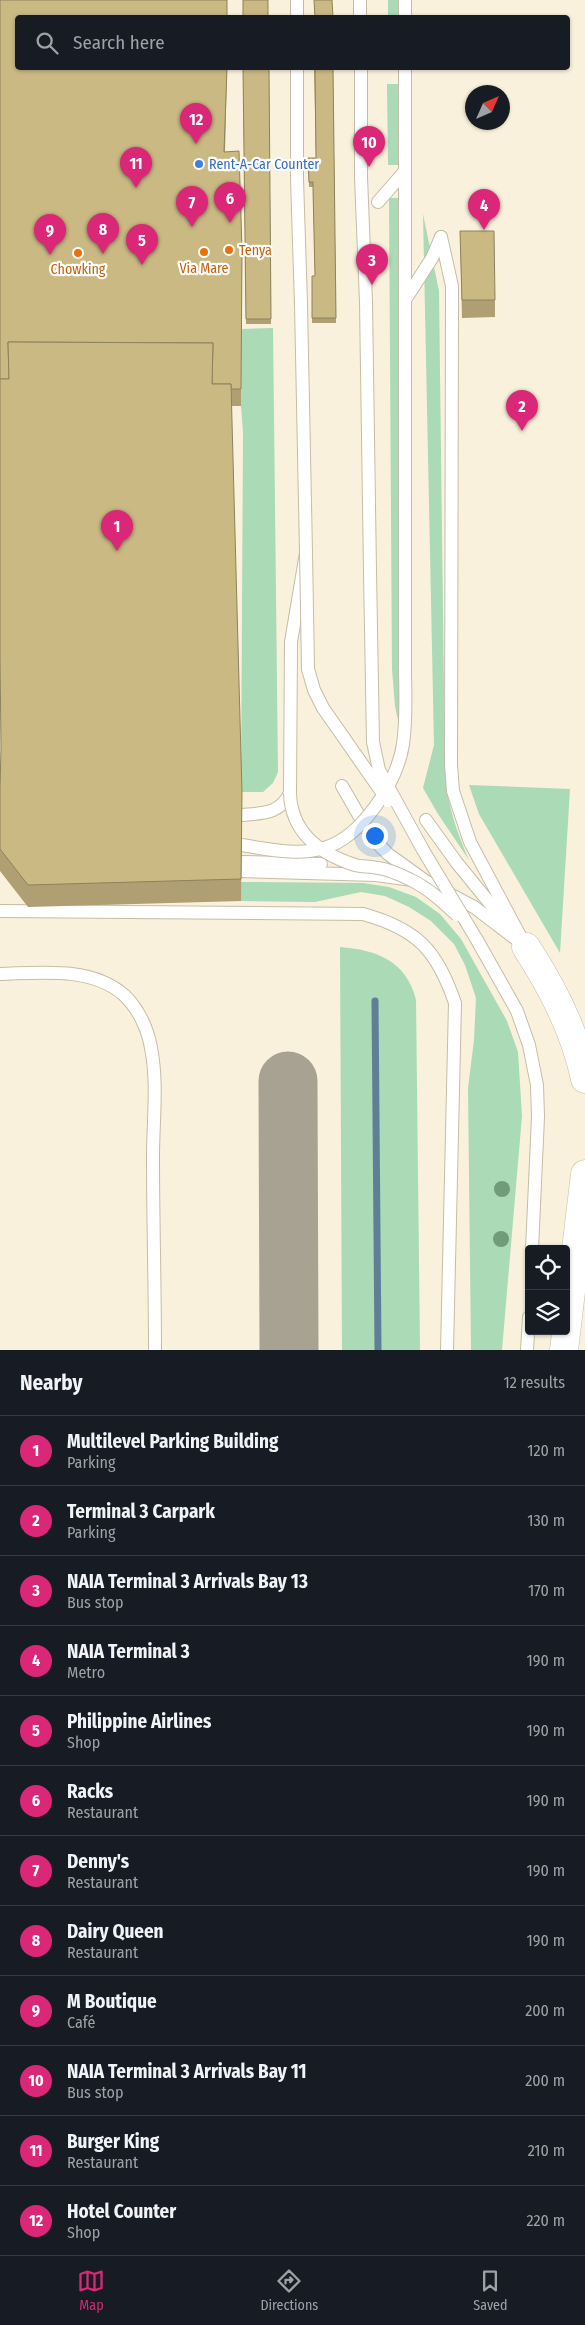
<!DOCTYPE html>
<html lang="en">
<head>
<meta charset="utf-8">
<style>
	:root { --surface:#171b24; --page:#20242c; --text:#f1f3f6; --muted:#9ea1a6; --line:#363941; --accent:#db2777 }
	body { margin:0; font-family:"Fira Sans Condensed",sans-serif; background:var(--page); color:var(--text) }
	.controls { position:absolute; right:15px; bottom:15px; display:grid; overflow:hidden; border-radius:5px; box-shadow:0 1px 4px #0004 }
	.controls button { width:45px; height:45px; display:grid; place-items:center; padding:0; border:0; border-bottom:1px solid var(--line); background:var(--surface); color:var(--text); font:25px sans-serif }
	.compass { position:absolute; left:465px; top:85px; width:45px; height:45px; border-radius:50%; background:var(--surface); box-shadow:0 1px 4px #0004; rotate:45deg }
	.you { position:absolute; left:374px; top:835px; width:18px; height:18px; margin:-12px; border:4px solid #fff; border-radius:50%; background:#1a73e8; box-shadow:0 0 0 8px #1a73e833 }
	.badge { display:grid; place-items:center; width:32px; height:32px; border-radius:50%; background:var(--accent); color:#fff; font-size:16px; font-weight:700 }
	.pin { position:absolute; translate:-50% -41px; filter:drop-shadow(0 1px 2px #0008) }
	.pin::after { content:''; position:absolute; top:26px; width:18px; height:15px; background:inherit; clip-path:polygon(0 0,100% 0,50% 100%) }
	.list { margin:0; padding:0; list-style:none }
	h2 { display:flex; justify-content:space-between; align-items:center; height:65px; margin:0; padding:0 20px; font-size:21px }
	h2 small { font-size:16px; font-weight:400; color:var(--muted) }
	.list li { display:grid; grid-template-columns:32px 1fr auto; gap:15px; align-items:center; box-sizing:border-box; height:70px; padding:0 20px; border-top:1px solid var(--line) }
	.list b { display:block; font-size:19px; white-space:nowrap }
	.list p { margin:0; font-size:16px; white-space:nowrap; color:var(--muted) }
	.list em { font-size:16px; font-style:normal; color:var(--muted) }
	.icon { flex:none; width:28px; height:28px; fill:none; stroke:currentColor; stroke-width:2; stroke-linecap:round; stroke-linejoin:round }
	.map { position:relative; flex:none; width:585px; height:1350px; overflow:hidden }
	.search { position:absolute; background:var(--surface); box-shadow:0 1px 4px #0004; left:15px; right:15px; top:15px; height:55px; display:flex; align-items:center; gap:12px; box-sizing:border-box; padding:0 18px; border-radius:5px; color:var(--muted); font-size:19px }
	.sheet { height:905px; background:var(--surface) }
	nav { display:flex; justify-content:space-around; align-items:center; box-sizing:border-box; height:70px; border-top:1px solid var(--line); background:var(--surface); font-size:14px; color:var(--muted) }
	nav a { display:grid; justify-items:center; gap:2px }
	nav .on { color:var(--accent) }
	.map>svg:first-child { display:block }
	.green { fill:#aadab6 }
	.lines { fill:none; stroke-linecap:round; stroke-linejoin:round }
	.stream { stroke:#5f7f96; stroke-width:7 }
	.taxiway { stroke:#a8a292; stroke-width:59 }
	.service-casing { stroke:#c4bda7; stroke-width:14 }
	.primary-casing { stroke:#c4bda7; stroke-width:29 }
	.service { stroke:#fff; stroke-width:12 }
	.primary { stroke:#fff; stroke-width:28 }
	.service-bridge-casing { stroke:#c4bda7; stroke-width:14; stroke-linecap:butt }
	.service-bridge { stroke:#fff; stroke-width:12 }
	.tree { fill:#719c7a }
	.wall { fill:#af9f72 }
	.building { fill:#cbb984; stroke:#8e825c }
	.shop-dot { fill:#3f7fe0; stroke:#fff; stroke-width:2 }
	.food-dot { fill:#e8710a; stroke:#fff; stroke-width:2 }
	.labels { text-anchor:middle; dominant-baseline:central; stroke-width:4.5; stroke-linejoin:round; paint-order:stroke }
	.shop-label { font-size:14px; fill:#366cbe; stroke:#fff; text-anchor:start }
	.food-label { font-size:14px; fill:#c56008; stroke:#fff }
</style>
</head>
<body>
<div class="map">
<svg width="585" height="1350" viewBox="0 0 585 1350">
	<rect width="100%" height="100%" fill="#f9f1db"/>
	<!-- green -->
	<g class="green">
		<rect x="388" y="0" width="12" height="17"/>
		<path d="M387 84H401L403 165H388Z"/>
		<path d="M389 198H402V739L395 706 392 669Z"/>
		<path d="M423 214 439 291 445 772C447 804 456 830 469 860L438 814 423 788 434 745Z"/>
		<path d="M273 328 278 772 273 783 263 792H241L243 432 241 406 242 329Z"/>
		<path d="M469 785 570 789 560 953 479 814Z"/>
		<path d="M241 882 363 883 389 887 416 897 440 914 461 939 507 1021 518 1052 522 1116 502 1350H471L468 1088 474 1040 476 998 465 965 454 944 431 921 409 907 385 896 361 892 315 902 241 901Z"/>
		<path d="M340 947C376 950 406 960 416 1000L420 1350H342Z"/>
	</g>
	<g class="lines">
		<!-- stream -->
		<path class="stream" d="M375 1001 378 1350"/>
		<!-- taxiway -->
		<path class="taxiway" d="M288 1081 289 1350"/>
		<!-- service casing -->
		<g class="service-casing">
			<g id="service">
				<path d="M297 0V18"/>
				<path d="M360 0V18"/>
				<path d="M405 18V0"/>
				<path d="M361 68V177L366 302 370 572"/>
				<path d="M405 68V512"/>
				<path d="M378 202 405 171"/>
				<path d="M441 237 452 286V300L451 765 453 791 470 842 526 947"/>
				<path d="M407 297 432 258 441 237"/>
				<path d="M342 786 372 838 388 854 424 880"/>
				<path d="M242 815C263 813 280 814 290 793L291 642 306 553 301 304 297 179V68"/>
				<path d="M426 820 457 863 510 928"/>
				<path d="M241 862 321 864"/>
				<path d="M241 871 376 875 427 882 474 907 524 945"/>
				<path d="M0 911 363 914C417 929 437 950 455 1003L447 1350"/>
				<path d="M477 940 517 1011 529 1045 537 1085 538 1117 532 1249"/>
				<path d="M0 974C40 973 91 966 124 995 138 1008 148 1029 151 1048 158 1083 153 1121 153 1157 153 1221 155 1286 155 1350"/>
				<path d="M527 1350 529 1317"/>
			</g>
		</g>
		<!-- primary casing -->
		<g class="primary-casing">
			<g id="primary">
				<path d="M526 947C553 988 575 1031 585 1079"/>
				<path d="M564 1350 585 1174"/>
			</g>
		</g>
		<!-- service -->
		<use href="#service" class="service"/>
		<!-- primary -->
		<use href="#primary" class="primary"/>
		<!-- service-bridge casing -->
		<g class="service-bridge-casing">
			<g id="service-bridge">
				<path d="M306 553 308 669 314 690 323 708 388 801"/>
				<path d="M370 572 373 742 379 770 423 850 477 940"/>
				<path d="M290 793C291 832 320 854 355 865 362 867 370 866 378 868 388 869 401 875 411 880 428 888 443 902 457 915"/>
				<path d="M241 845C268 849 297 856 324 848 362 837 398 781 403 744 407 718 405 690 405 664 405 613 405 563 405 512"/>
			</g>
		</g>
		<!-- service-bridge -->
		<use href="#service-bridge" class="service-bridge"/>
	</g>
	<!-- trees -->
	<g class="tree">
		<circle cx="502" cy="1189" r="8"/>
		<circle cx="501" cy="1239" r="8"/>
	</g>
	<!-- wall -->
	<g class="wall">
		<path d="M227 68 225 152 242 251 241 406H231L242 815 241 901 28 907 0 871V788L1 754Z"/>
		<path d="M243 68H269L271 324H246Z"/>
		<path d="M305 68H333L336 323H312V276H315L313 187H309L308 158H316L314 69H305Z"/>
		<path d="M460 231 495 300V317L462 318Z"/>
	</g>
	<!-- building -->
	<g class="building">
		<path d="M0 0H227V18H18V68H227L224 152 239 151 242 251 241 389H231V384H212L213 343 8 342 9 379H0Z"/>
		<rect x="243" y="0" width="25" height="18"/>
		<path d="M314 0H332L333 18H315Z"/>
		<path d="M243 68H269L271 319H246Z"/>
		<path d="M315 68H333L336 318H312V276H315L313 189V182H309L308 158H316Z"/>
		<path d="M460 231H494L495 300H462Z"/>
		<path d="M8 342 213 343 212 384H231L242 793 241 879 28 885 0 849V788L1 748 0 655V379H9Z"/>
	</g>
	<!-- markers -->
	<circle class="shop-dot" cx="199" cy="164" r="5"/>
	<g class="food-dot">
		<circle cx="229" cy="250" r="5"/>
		<circle cx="204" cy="252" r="5"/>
		<circle cx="78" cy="253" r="5"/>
	</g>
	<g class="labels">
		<!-- shop labels -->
		<g class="shop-label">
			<text x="209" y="164">Rent-A-Car Counter</text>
		</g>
		<!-- food labels -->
		<g class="food-label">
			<text x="239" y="250" text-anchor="start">Tenya</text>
			<text x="204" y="268">Via Mare</text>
			<text x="78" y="269">Chowking</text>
		</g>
	</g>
</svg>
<div class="controls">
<button><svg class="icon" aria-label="locate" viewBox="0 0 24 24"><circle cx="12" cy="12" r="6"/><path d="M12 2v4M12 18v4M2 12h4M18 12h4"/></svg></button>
<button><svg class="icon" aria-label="layers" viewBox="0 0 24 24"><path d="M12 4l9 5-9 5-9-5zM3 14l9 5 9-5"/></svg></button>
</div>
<svg class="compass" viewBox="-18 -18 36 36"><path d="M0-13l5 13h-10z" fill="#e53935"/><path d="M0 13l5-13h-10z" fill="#9ea1a6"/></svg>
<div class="you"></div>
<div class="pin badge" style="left:117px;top:551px">1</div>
<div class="pin badge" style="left:522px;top:431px">2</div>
<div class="pin badge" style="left:372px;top:285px">3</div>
<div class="pin badge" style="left:484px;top:230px">4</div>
<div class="pin badge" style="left:142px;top:265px">5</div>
<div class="pin badge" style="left:230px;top:223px">6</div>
<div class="pin badge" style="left:192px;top:227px">7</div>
<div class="pin badge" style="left:103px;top:254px">8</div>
<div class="pin badge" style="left:50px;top:255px">9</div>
<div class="pin badge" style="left:369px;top:167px">10</div>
<div class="pin badge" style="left:136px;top:188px">11</div>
<div class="pin badge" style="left:196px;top:144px">12</div>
<div class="search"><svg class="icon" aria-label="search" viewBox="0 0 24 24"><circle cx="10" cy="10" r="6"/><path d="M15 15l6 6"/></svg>Search here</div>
</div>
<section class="sheet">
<h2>Nearby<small>12 results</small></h2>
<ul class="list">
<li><span class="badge">1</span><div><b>Multilevel Parking Building</b><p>Parking</p></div><em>120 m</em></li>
<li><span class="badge">2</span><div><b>Terminal 3 Carpark</b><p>Parking</p></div><em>130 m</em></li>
<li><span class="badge">3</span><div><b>NAIA Terminal 3 Arrivals Bay 13</b><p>Bus stop</p></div><em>170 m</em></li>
<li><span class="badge">4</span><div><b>NAIA Terminal 3</b><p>Metro</p></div><em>190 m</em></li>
<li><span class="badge">5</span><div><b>Philippine Airlines</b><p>Shop</p></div><em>190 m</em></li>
<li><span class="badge">6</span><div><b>Racks</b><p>Restaurant</p></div><em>190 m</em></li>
<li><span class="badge">7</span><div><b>Denny's</b><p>Restaurant</p></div><em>190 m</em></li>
<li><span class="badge">8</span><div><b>Dairy Queen</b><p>Restaurant</p></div><em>190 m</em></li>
<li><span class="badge">9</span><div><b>M Boutique</b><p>Café</p></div><em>200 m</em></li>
<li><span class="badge">10</span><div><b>NAIA Terminal 3 Arrivals Bay 11</b><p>Bus stop</p></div><em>200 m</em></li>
<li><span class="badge">11</span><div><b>Burger King</b><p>Restaurant</p></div><em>210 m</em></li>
<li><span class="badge">12</span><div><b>Hotel Counter</b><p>Shop</p></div><em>220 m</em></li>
</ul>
</section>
<nav>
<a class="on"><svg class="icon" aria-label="map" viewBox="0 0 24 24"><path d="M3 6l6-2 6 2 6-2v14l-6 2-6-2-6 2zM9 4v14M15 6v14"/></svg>Map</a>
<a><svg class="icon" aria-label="directions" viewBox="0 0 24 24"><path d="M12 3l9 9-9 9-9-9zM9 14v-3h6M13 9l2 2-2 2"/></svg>Directions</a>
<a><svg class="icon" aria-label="saved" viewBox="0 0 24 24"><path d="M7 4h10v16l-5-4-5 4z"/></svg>Saved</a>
</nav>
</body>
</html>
